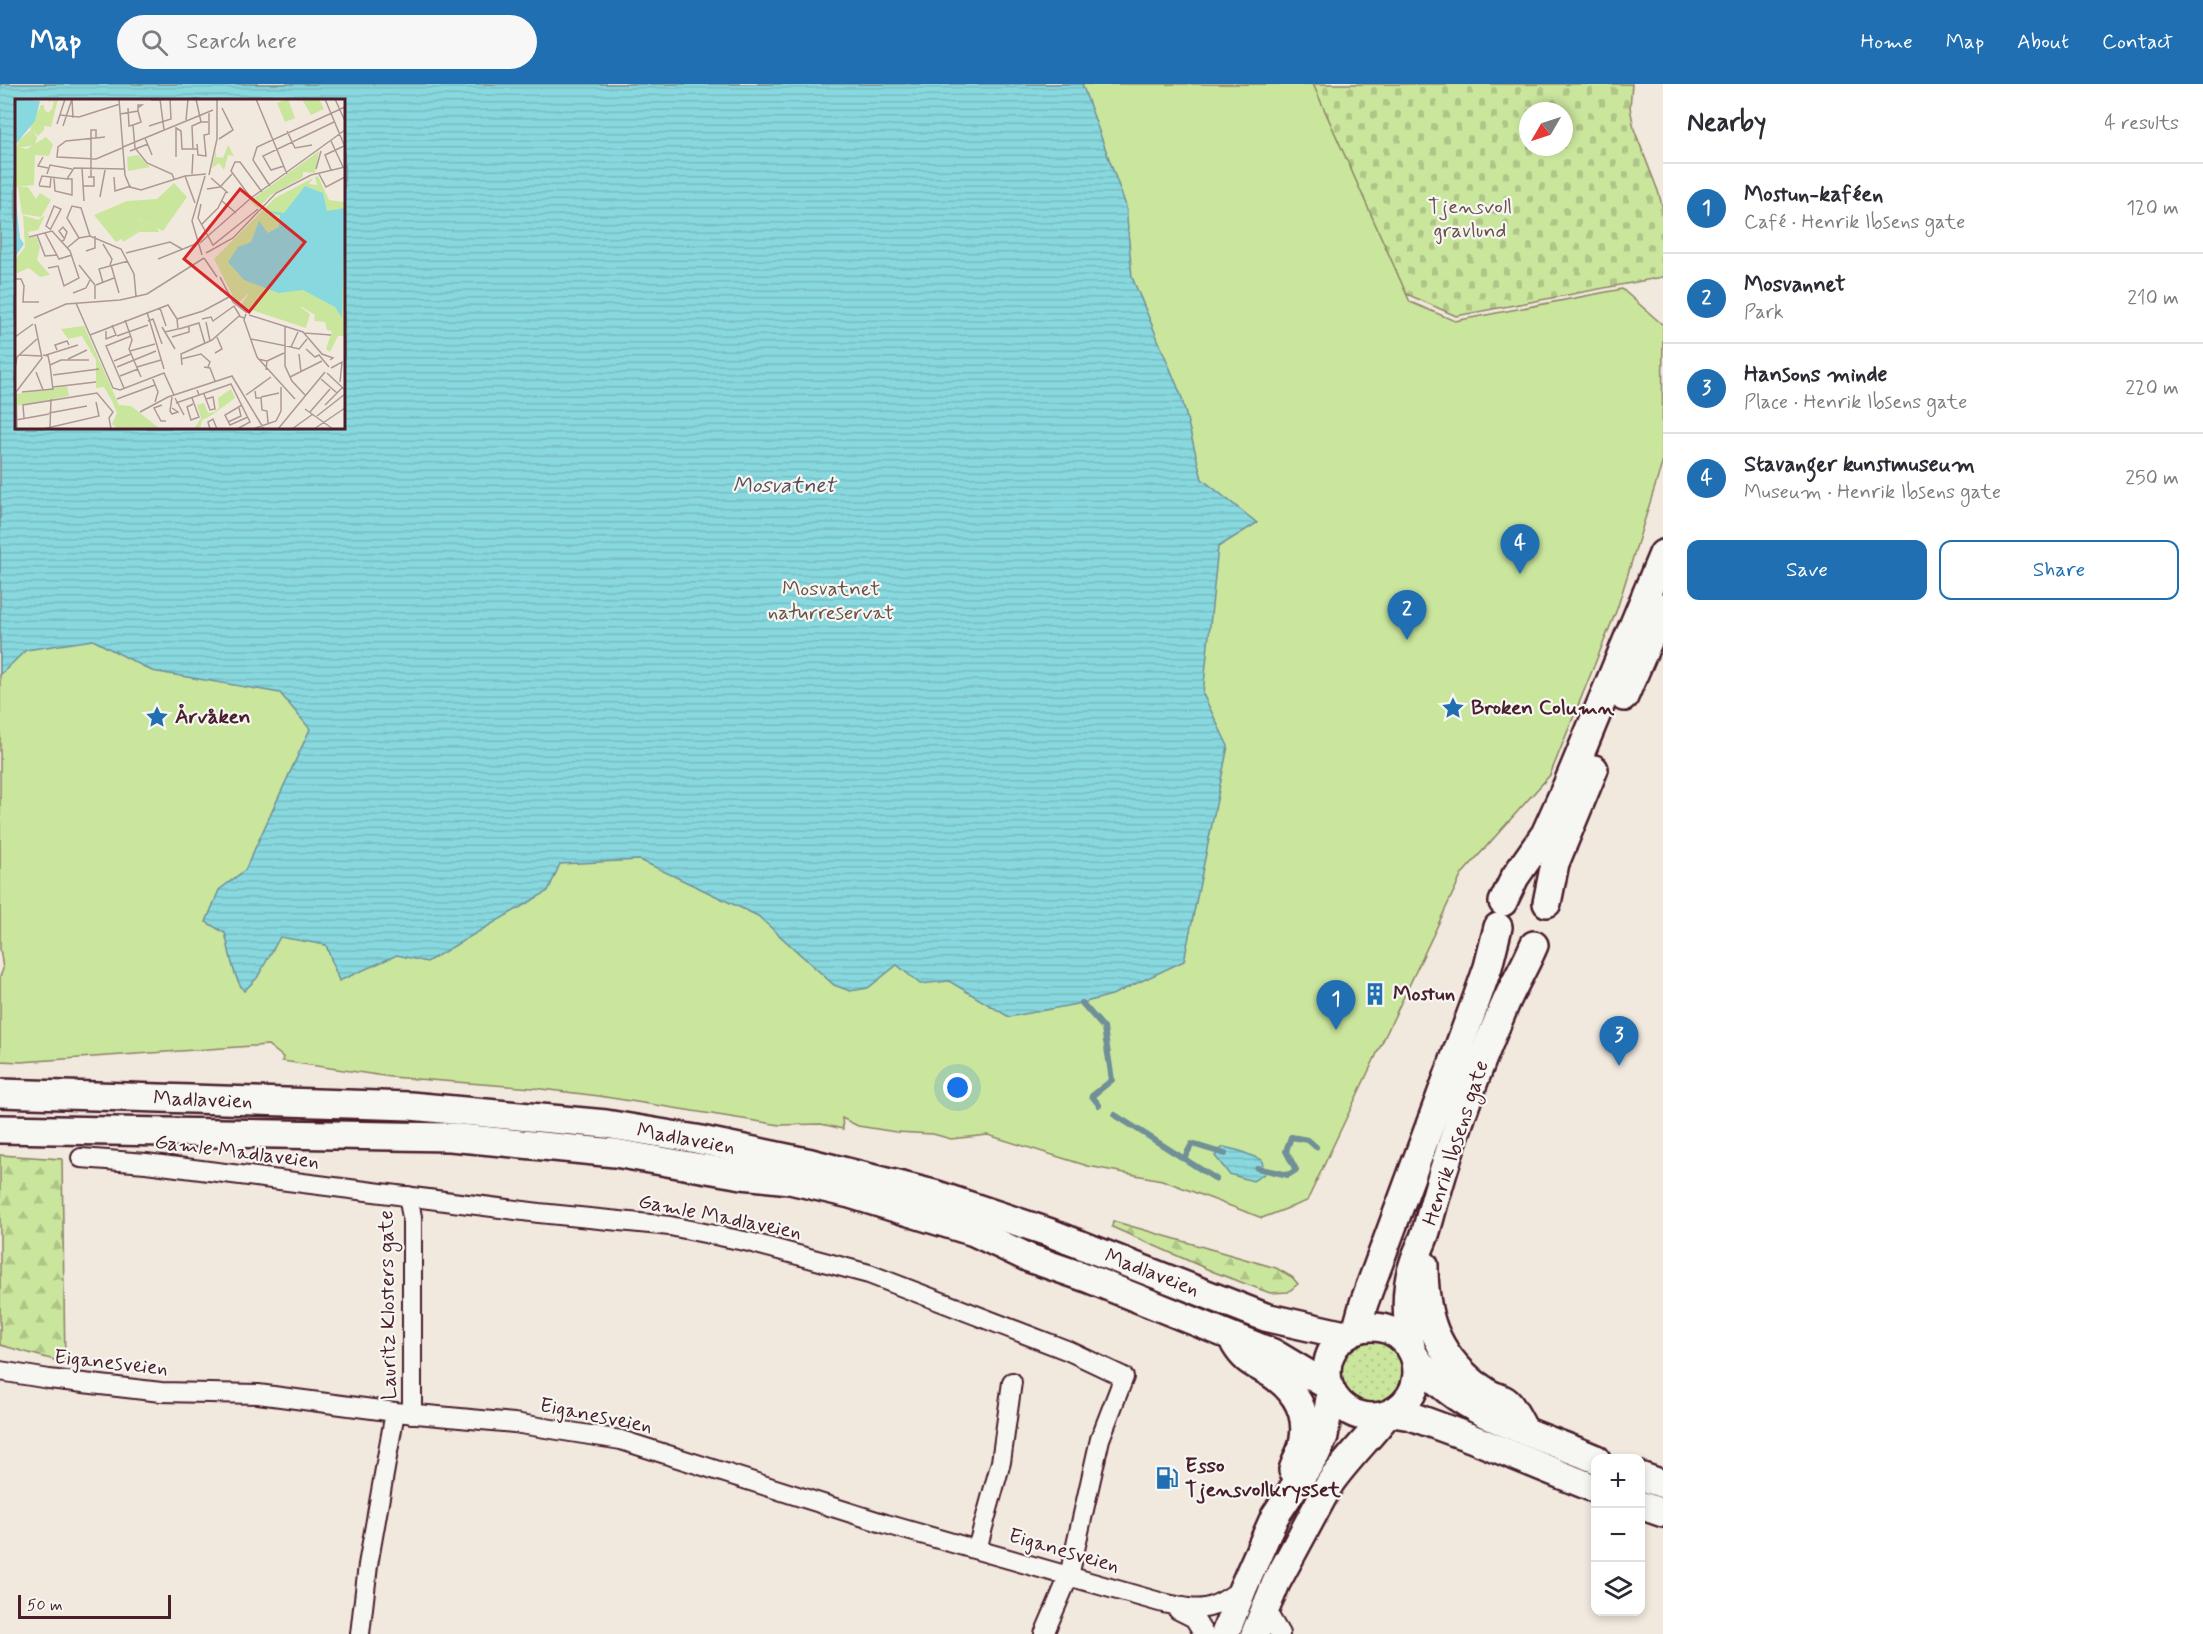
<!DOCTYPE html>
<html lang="en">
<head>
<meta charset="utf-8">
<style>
	:root { --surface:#fff; --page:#f7f7f7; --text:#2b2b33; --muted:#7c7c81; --line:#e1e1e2; --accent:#1f6fb2 }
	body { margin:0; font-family:Mynerve,sans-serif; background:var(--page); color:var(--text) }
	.controls { position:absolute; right:18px; bottom:18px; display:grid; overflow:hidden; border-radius:12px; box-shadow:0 3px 9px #0003 }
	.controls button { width:54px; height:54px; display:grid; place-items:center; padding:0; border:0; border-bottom:2px solid var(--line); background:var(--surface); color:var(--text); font:30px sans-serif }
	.compass { position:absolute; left:1519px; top:18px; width:54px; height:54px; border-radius:50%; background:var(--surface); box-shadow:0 3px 9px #0003; rotate:231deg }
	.scale { position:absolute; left:18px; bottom:15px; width:153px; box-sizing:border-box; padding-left:6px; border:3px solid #4a1f2b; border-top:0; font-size:16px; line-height:21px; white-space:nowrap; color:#4a1f2b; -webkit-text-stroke:4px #f6f6f2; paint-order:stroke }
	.you { position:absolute; left:958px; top:1004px; width:21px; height:21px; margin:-15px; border:4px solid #fff; border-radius:50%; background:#1a73e8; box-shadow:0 0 0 9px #1a73e833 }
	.badge { display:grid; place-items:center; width:39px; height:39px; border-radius:50%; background:var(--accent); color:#fff; font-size:20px; font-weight:700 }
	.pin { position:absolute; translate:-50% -50px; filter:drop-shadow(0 2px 3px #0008) }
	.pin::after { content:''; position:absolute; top:32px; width:21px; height:18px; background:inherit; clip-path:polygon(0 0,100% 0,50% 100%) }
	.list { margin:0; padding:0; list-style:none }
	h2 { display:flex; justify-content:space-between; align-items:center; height:78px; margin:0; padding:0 24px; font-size:26px }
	h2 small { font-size:20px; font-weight:400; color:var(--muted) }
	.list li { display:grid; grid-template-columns:39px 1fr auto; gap:18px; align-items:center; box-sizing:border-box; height:90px; padding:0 24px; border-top:2px solid var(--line) }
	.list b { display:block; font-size:22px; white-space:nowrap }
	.list p { margin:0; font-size:20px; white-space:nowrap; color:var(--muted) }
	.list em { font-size:20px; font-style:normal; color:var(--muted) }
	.actions { display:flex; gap:12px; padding:18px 24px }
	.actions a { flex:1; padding:14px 0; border:2px solid var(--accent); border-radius:12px; text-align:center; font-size:21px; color:var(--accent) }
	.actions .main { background:var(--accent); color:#fff }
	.icon { flex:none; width:33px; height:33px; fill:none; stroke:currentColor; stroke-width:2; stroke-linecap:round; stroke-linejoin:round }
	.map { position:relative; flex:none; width:1663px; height:1550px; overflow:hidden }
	header { display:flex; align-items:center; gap:36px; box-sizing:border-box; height:84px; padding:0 30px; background:var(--accent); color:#fff }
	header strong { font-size:28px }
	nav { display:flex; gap:33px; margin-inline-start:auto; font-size:21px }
	.search { width:420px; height:54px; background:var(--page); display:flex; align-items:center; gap:15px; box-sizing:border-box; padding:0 21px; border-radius:33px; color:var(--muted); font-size:22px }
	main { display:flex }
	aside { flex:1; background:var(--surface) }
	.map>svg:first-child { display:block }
	.grass { fill:url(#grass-dots); stroke:#8a8264; stroke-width:1.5 }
	.forest { fill:url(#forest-firs); stroke:#8a8264; stroke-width:1.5 }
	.cemetery { fill:url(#cemetery-stones); stroke:#8a8264; stroke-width:1.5; fill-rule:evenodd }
	.green { fill:#cae69d; stroke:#8a8264; stroke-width:1.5; fill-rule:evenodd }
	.water { fill:url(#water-rules); stroke:#6f8f97; stroke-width:1.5; fill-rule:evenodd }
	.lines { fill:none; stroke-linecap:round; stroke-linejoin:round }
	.stream { stroke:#6f8f97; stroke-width:6 }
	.minor-casing { stroke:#4a1f2b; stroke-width:22 }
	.primary-casing { stroke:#4a1f2b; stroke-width:32 }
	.minor { stroke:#f6f6f2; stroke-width:18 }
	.primary { stroke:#f6f6f2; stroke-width:27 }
	.labels { text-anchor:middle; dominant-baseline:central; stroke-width:4.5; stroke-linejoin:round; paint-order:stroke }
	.park-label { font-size:21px; fill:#6a5148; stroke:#f6f6f2 }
	.poi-label { font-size:21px; font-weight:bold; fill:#4a1f2b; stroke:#f6f6f2; text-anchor:start }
	.street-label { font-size:21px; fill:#4a1f2b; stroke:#f6f6f2 }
	.water-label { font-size:22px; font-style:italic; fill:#5a4e58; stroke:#f6f6f2 }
	.inset-road { fill:none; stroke:#ae9896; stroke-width:1.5 }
	.view { fill:#d62828; fill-opacity:0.15; stroke:#d62828; stroke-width:3 }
	.inset-edge { fill:none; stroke:#4a1f2b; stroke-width:3 }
</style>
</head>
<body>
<header>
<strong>Map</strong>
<div class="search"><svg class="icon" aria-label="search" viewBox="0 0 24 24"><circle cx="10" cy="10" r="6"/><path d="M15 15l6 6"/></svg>Search here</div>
<nav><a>Home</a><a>Map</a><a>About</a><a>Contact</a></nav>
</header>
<main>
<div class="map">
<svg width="1663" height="1550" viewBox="0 0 1663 1550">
	<defs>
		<pattern id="grass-dots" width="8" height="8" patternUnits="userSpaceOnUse" patternTransform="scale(1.5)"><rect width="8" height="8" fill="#cae69d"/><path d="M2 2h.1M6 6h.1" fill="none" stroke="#afc587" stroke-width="1.8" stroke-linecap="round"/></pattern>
		<pattern id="forest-firs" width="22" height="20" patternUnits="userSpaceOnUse" patternTransform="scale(1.5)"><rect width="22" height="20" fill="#cae69d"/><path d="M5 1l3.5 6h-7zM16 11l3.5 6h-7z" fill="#afc587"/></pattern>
		<pattern id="cemetery-stones" width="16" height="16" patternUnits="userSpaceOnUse" patternTransform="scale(1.5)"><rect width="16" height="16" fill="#cae69d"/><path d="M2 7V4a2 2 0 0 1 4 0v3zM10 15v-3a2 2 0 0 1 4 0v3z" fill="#afc587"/></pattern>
		<pattern id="water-rules" width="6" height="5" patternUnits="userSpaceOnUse" patternTransform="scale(1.5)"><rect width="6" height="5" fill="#88d9df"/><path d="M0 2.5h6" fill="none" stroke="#77bac0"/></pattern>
	</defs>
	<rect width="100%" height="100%" fill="#f1e8de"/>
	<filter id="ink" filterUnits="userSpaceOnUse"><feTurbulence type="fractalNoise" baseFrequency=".0167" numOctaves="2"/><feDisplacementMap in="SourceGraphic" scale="12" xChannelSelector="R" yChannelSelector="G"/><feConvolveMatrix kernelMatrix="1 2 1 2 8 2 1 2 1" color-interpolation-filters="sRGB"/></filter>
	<g filter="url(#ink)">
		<!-- grass -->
		<circle class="grass" cx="1372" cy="1288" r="32"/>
		<!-- forest -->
		<g class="forest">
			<path d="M0 1071 62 1075 65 1279 0 1261Z"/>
			<path d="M1113 1137 1276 1184 1292 1193 1298 1200 1288 1208 1270 1209 1214 1188 1112 1143Z"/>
		</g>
		<!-- cemetery -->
		<path class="cemetery" d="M1244 0H1632L1630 23 1634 45 1658 107 1663 125V193L1456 232 1402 208ZM1528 27H1564V63H1528Z"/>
		<!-- green -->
		<path class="green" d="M0 0H1313L1410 218 1455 237 1622 205 1663 241 1662 380 1617 525 1550 691 1462 790 1307 1117 1262 1134 1162 1096 1088 1082 988 1051 951 1055 933 1050 896 1048 858 1042 842 1034 843 1045 821 1040 780 1041 599 1012 533 1004 391 993 282 977 283 973 268 961 21 978 0 977V893L3 885 0 864ZM16 16H344V344H16Z"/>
		<!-- water -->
		<g class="water">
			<path d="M0 0H1082L1126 122 1132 193 1181 311 1202 395 1257 439 1218 463 1203 610 1228 662 1184 877 1112 911 1082 919 1009 933 949 897 920 900 897 881 868 904 850 907 834 901 758 832 640 776 560 780 548 807 427 878 397 871 339 897 326 861 280 853 257 894 244 907C232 891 230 868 225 849L206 838 219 806 245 786 310 645 280 609 152 587 93 556 26 566 0 591ZM16 16H344V344H16Z"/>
			<path d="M1224 1063 1240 1067 1262 1076 1264 1090 1253 1097 1229 1090 1215 1072 1219 1066Z"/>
		</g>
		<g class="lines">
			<!-- stream -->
			<g class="stream">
				<path d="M1082 919 1104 944 1112 996 1092 1012 1099 1021"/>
				<path d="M1115 1031 1216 1095"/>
				<path d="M1185 1073 1192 1060 1225 1070"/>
				<path d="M1257 1084 1288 1091 1296 1086 1286 1067 1291 1053 1308 1056 1316 1063"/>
			</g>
			<!-- minor casing -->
			<g class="minor-casing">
				<g id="minor">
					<path d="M81 1074 146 1079 539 1129 670 1142 749 1158 869 1190 1069 1267 1124 1293 1100 1355 1069 1492 1044 1550"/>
					<path d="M408 1112 412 1133V1330"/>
					<path d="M0 1287 49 1295 161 1308 258 1310 395 1328 514 1339 621 1356 886 1440 1163 1519C1204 1528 1208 1528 1243 1504"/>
					<path d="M977 1465 1001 1378 1012 1298"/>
					<path d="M1265 1525 1280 1550"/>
					<path d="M1178 1526 1194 1534 1204 1550"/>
					<path d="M360 1550 368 1481 395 1328"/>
				</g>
			</g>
			<!-- primary casing -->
			<g class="primary-casing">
				<g id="primary">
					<path d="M1624 613 1663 523"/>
					<path d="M1503 818 1515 793 1545 750 1568 699 1663 470"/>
					<path d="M1547 819 1555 779 1594 685"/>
					<path d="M0 1009 410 1022 606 1040 696 1055 811 1079 934 1110 1048 1148 1265 1233 1345 1251"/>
					<path d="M0 1045 450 1053 615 1069 742 1091 790 1096 850 1110 974 1148 1029 1174 1087 1194 1273 1269 1328 1302"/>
					<path d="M1424 1181C1424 1231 1435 1268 1475 1300 1480 1303 1485 1307 1490 1310 1496 1313 1503 1314 1507 1318 1514 1325 1519 1337 1524 1346"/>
					<circle cx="1372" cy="1288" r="45"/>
					<path d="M1357 1244 1364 1219 1477 914 1488 883 1498 843"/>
					<path d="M1235 1260C1245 1277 1253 1279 1270 1289 1295 1305 1310 1329 1303 1360 1301 1368 1296 1377 1293 1386"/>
					<path d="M1411 1264C1407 1235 1404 1206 1414 1178 1418 1166 1424 1156 1427 1144 1447 1069 1473 994 1504 923 1513 901 1525 883 1534 861"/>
					<path d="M1414 1271C1454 1330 1533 1348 1596 1375"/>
					<path d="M1393 1329 1411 1332 1471 1354 1596 1405"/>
					<path d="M1640 1392 1663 1400"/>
					<path d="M1640 1421 1663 1429"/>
					<path d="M1225 1550 1243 1504 1275 1432 1316 1370 1324 1352 1331 1307"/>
					<path d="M1255 1550 1276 1499 1330 1399C1347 1375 1368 1355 1386 1332"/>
				</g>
			</g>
			<!-- minor -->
			<use href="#minor" class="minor"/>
			<!-- primary -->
			<use href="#primary" class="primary"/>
		</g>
	</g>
	<!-- icons -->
	<defs>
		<g id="sight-bare" transform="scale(1.8)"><path d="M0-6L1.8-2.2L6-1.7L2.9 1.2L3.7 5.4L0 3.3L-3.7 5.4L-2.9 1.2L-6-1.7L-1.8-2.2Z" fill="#1f6fb2" stroke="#f6f6f2" stroke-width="2.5" paint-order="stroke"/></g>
		<g id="building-bare" transform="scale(1.8)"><path d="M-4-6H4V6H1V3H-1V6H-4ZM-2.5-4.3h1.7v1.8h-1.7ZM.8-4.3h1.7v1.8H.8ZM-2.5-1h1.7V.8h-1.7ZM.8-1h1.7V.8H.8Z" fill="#1f6fb2" stroke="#f6f6f2" stroke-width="2.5" paint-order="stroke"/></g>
		<g id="fuel-bare" transform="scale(1.8)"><path d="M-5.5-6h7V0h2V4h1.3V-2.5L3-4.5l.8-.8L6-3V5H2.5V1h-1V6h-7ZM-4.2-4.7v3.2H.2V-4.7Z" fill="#1f6fb2" stroke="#f6f6f2" stroke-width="2.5" paint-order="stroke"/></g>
	</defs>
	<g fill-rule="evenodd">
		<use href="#sight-bare" x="1453" y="624"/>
		<use href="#sight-bare" x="157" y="633"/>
		<use href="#building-bare" x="1375" y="910"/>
		<use href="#fuel-bare" x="1167" y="1394"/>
	</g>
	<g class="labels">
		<!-- park labels -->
		<g class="park-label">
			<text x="1470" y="123">Tjensvoll<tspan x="1470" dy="24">gravlund</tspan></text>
			<text x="831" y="505">Mosvatnet<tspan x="831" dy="24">naturreservat</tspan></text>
		</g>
		<!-- poi labels -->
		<g class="poi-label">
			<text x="1471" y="624">Broken Column</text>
			<text x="175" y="633">Årvåken</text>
			<text x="1393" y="910">Mostun</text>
			<text x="1185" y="1382">Esso<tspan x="1185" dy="24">Tjensvollkrysset</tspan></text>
		</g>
		<!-- street labels -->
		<g class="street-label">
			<text transform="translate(203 1016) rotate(2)">Madlaveien</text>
			<text transform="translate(686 1055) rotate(10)">Madlaveien</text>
			<text transform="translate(1456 1059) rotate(-72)">Henrik Ibsens gate</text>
			<text transform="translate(237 1068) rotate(7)">Gamle Madlaveien</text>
			<text transform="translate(720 1133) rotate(11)">Gamle Madlaveien</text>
			<text transform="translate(1152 1189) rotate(21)">Madlaveien</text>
			<text transform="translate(388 1221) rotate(-91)">Lauritz Klosters gate</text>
			<text transform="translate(111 1279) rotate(6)">Eiganesveien</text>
			<text transform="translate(596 1332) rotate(11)">Eiganesveien</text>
			<text transform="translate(1064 1467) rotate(16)">Eiganesveien</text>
		</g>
		<!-- water labels -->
		<g class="water-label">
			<text x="784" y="402">Mosvatnet</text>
		</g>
	</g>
	<!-- overview -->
	<g transform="translate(15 15)">
		<rect width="330" height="330" fill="#f1e8de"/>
		<path d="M26 6H29V31L23 37 15 29ZM31 38 38 45 34 57 20 56 19 86 1 88 0 47 12 50ZM8 116 23 121 30 116 23 131 13 133 15 139 21 137 25 148 22 161 35 176 25 178 14 169 0 175V161L10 148Z" fill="#cae69d"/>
		<path d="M35 0H43L36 28 29 27V10L33 14 37 10 39 1 33 3ZM17 30 22 38 20 46 2 49 3 42ZM213 46 219 57 213 56 209 71 204 64 197 69 201 51V58L208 59ZM304 52 300 74 288 73V78L256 96 243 109 235 102ZM123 56 135 68 113 72 112 58ZM3 88H13L21 100 25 94 36 101 26 118 7 115ZM124 120 134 125 139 122 144 133H124L108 143 107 140 127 129Z" fill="#cae69d"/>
		<path d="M234 195 280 204 295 215 291 229 225 207Z" fill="#cae69d"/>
		<path d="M273 0 280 19 270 23 262 4ZM287 0H304L309 10 296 16ZM303 77 314 101 330 103V237H323L315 253 311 250 317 232 312 231 310 223 299 222 300 216 287 208 233 195 222 205 199 160 260 99 298 79 294 85 302 86 300 78ZM159 84 172 98 148 132 124 120 127 129 101 143 79 116 112 102 142 100ZM69 227 104 306 116 307 144 329 103 330 97 325 102 314 97 302 89 288 81 289V261L67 237 53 240 46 230ZM52 287 54 297 2 307V295ZM216 290 220 299 197 316 187 321 185 330H179L186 319 182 306 189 304 193 314 199 313 204 309 203 299Z" fill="#cae69d"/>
		<path d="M0 0 25 2 20 22 0 46ZM290 87 308 94 312 112 330 109 327 219 320 208 288 191 264 194 229 181 213 163 223 148 236 143 244 122 253 134 264 128 265 116 254 114 253 112 269 114ZM0 95 5 139 9 145 0 158Z" fill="#88d9df"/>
		<path class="inset-road" d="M104 0 110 76 115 88 126 91 170 77 191 75M145 0 149 31M181 0 186 23H193M241 0 272 75M310 0 330 48M320 0 330 22M136 1 155 0M113 9 114 27 118 26M123 12 126 23 118 26 120 49 132 64 157 75 159 80M105 15 123 12V6H127L123 9M45 16 64 18 105 5M171 21 173 0M42 25 50 0M48 27 57 0 58 19M134 27 156 20 155 0M161 28V58M161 29 166 32 167 50H182M272 32 280 49 297 46M90 38 51 42 43 48 42 58 81 60 107 49M130 39 137 56M204 40 218 31 207 9M316 42 328 68M182 45 183 56 191 57 189 36 194 35V12M108 48 198 11M178 50 177 27 186 23M115 52 133 45M28 58 23 67 33 69M269 67 256 71 248 57 319 23M67 69 69 102M301 70 306 52M316 71 310 56 329 47M32 75 35 66 57 70M177 75 178 55M304 75 311 88 330 78M194 76 202 40V0M170 77 180 104M76 78V31H81V39M99 78 100 92 116 87M39 79 40 92 57 96V80H52M196 79 213 94M24 86 27 77 36 78M24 87 35 88 36 78 52 80 59 69 109 70M68 87H79V78H73M255 87 238 61 242 48 330 8M192 90 205 88 217 75M85 98 90 71M236 99 216 72 220 63H225L247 93M207 102 221 114M186 105 183 119 198 146 243 110M186 126 203 109 211 93M35 131 46 110 39 107 31 127 35 130M30 134 44 160 57 156M22 136 30 157 42 156M14 138 37 132 55 152 64 179 49 187 43 167 33 169M64 139 52 119 57 107 66 109 75 137M47 142 49 141 52 133 48 128 44 132 49 139M185 144 236 99 330 31M88 145 97 160 95 166M52 149 64 139 75 137 106 150 119 175 121 197M71 152 80 149V137M111 154 155 143 167 150M191 154 218 139 261 94 296 76 330 68M187 156 177 122 190 77M189 159 202 178M143 160 183 144M64 166 80 186V200M96 166 104 194M205 178 218 203 232 214M0 180H6L9 187 8 203H24M88 184 84 170 113 162M81 186 99 179M58 194 71 189 75 181M61 204 98 289 105 291 149 274 159 296M145 209 151 227M132 213 149 270M231 215 229 221 242 258 280 300M234 216 288 233 307 255 318 259 315 261M19 219 51 205 105 201 132 195 189 159M187 220 196 218 198 222 219 207 225 217M110 221 117 241 114 250 126 278M133 222 138 220 147 245M191 223 195 242M147 228 160 250M270 228V267L277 282 291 297M164 230 184 224 190 245M91 232V240L101 236 97 226M150 233 163 230 162 220M289 234 316 236M75 236 153 206 162 220 188 212 214 198M102 237 133 226M0 238 18 225M157 238 174 233V227M236 240 276 248 283 233M276 248 284 250 292 240M291 250 300 258 304 256 314 268M42 251 40 246 52 242 54 246M115 252 140 245M200 254 207 250 202 238M284 255 286 273M5 256 26 257M28 256 33 257 35 266 38 291M31 256 63 246M53 260 72 251M166 260 186 255 195 263 193 268M243 260 252 262 251 271M99 262 116 255M252 262 269 254M35 266 46 261H74M167 266 166 255 197 241 224 217 229 219M102 268 141 252M122 268 146 261M189 268 195 269 200 282M316 269 327 263 325 283M0 270 2 258 22 240M21 273 28 291M312 274 330 291M38 276 84 270M105 277 123 270M137 278 143 293 140 303M275 278 307 262M306 280 322 294M38 288 81 283M109 289 91 247 116 237M182 291 184 296 216 285 235 323 222 330M240 292 241 299H246L247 311 252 312 253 324M7 293 38 290M189 295 195 311 200 310 198 298 191 300M231 296 256 278M157 298 155 312 157 315 163 313 157 309M246 298 264 294M160 299 169 316M177 299 184 318 176 321 172 308 178 305M102 300 140 286M161 304 184 296M147 306 139 309 146 322H151M227 306 210 316 215 326 233 318M310 306 328 288M290 310 318 330M125 313 153 298 217 277 249 330M295 313 315 290M34 314 72 307M302 317 330 295M9 319 8 306 82 294 98 313 94 319 96 330M1 321 34 315M213 323 226 317 224 309M35 328 36 300M2 330 1 293 27 259 20 225M28 330 84 317 81 303M195 330 193 323 198 320 202 330M238 330 261 322 266 312V288M263 330 310 273M277 330 298 315M299 330 330 309"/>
		<path class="view" d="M225 90 290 143 234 213 169 160Z"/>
		<rect width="330" height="330" class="inset-edge"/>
	</g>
</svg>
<div class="controls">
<button>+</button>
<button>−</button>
<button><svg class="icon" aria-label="layers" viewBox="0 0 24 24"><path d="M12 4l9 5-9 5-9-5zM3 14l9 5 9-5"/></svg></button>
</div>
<svg class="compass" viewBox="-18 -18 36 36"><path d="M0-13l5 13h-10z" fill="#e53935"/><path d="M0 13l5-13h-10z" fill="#7c7c81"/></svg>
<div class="scale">50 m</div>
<div class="you"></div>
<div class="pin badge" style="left:1336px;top:946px">1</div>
<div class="pin badge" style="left:1407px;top:556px">2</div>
<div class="pin badge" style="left:1619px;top:982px">3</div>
<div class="pin badge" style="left:1520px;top:490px">4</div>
</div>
<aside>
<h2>Nearby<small>4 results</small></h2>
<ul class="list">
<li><span class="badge">1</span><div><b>Mostun-kaféen</b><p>Café · Henrik Ibsens gate</p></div><em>120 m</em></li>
<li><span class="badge">2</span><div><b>Mosvannet</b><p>Park</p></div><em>210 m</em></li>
<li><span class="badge">3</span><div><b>Hansons minde</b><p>Place · Henrik Ibsens gate</p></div><em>220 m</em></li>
<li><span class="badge">4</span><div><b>Stavanger kunstmuseum</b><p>Museum · Henrik Ibsens gate</p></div><em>250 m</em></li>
</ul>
<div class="actions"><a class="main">Save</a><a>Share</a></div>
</aside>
</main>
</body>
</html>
